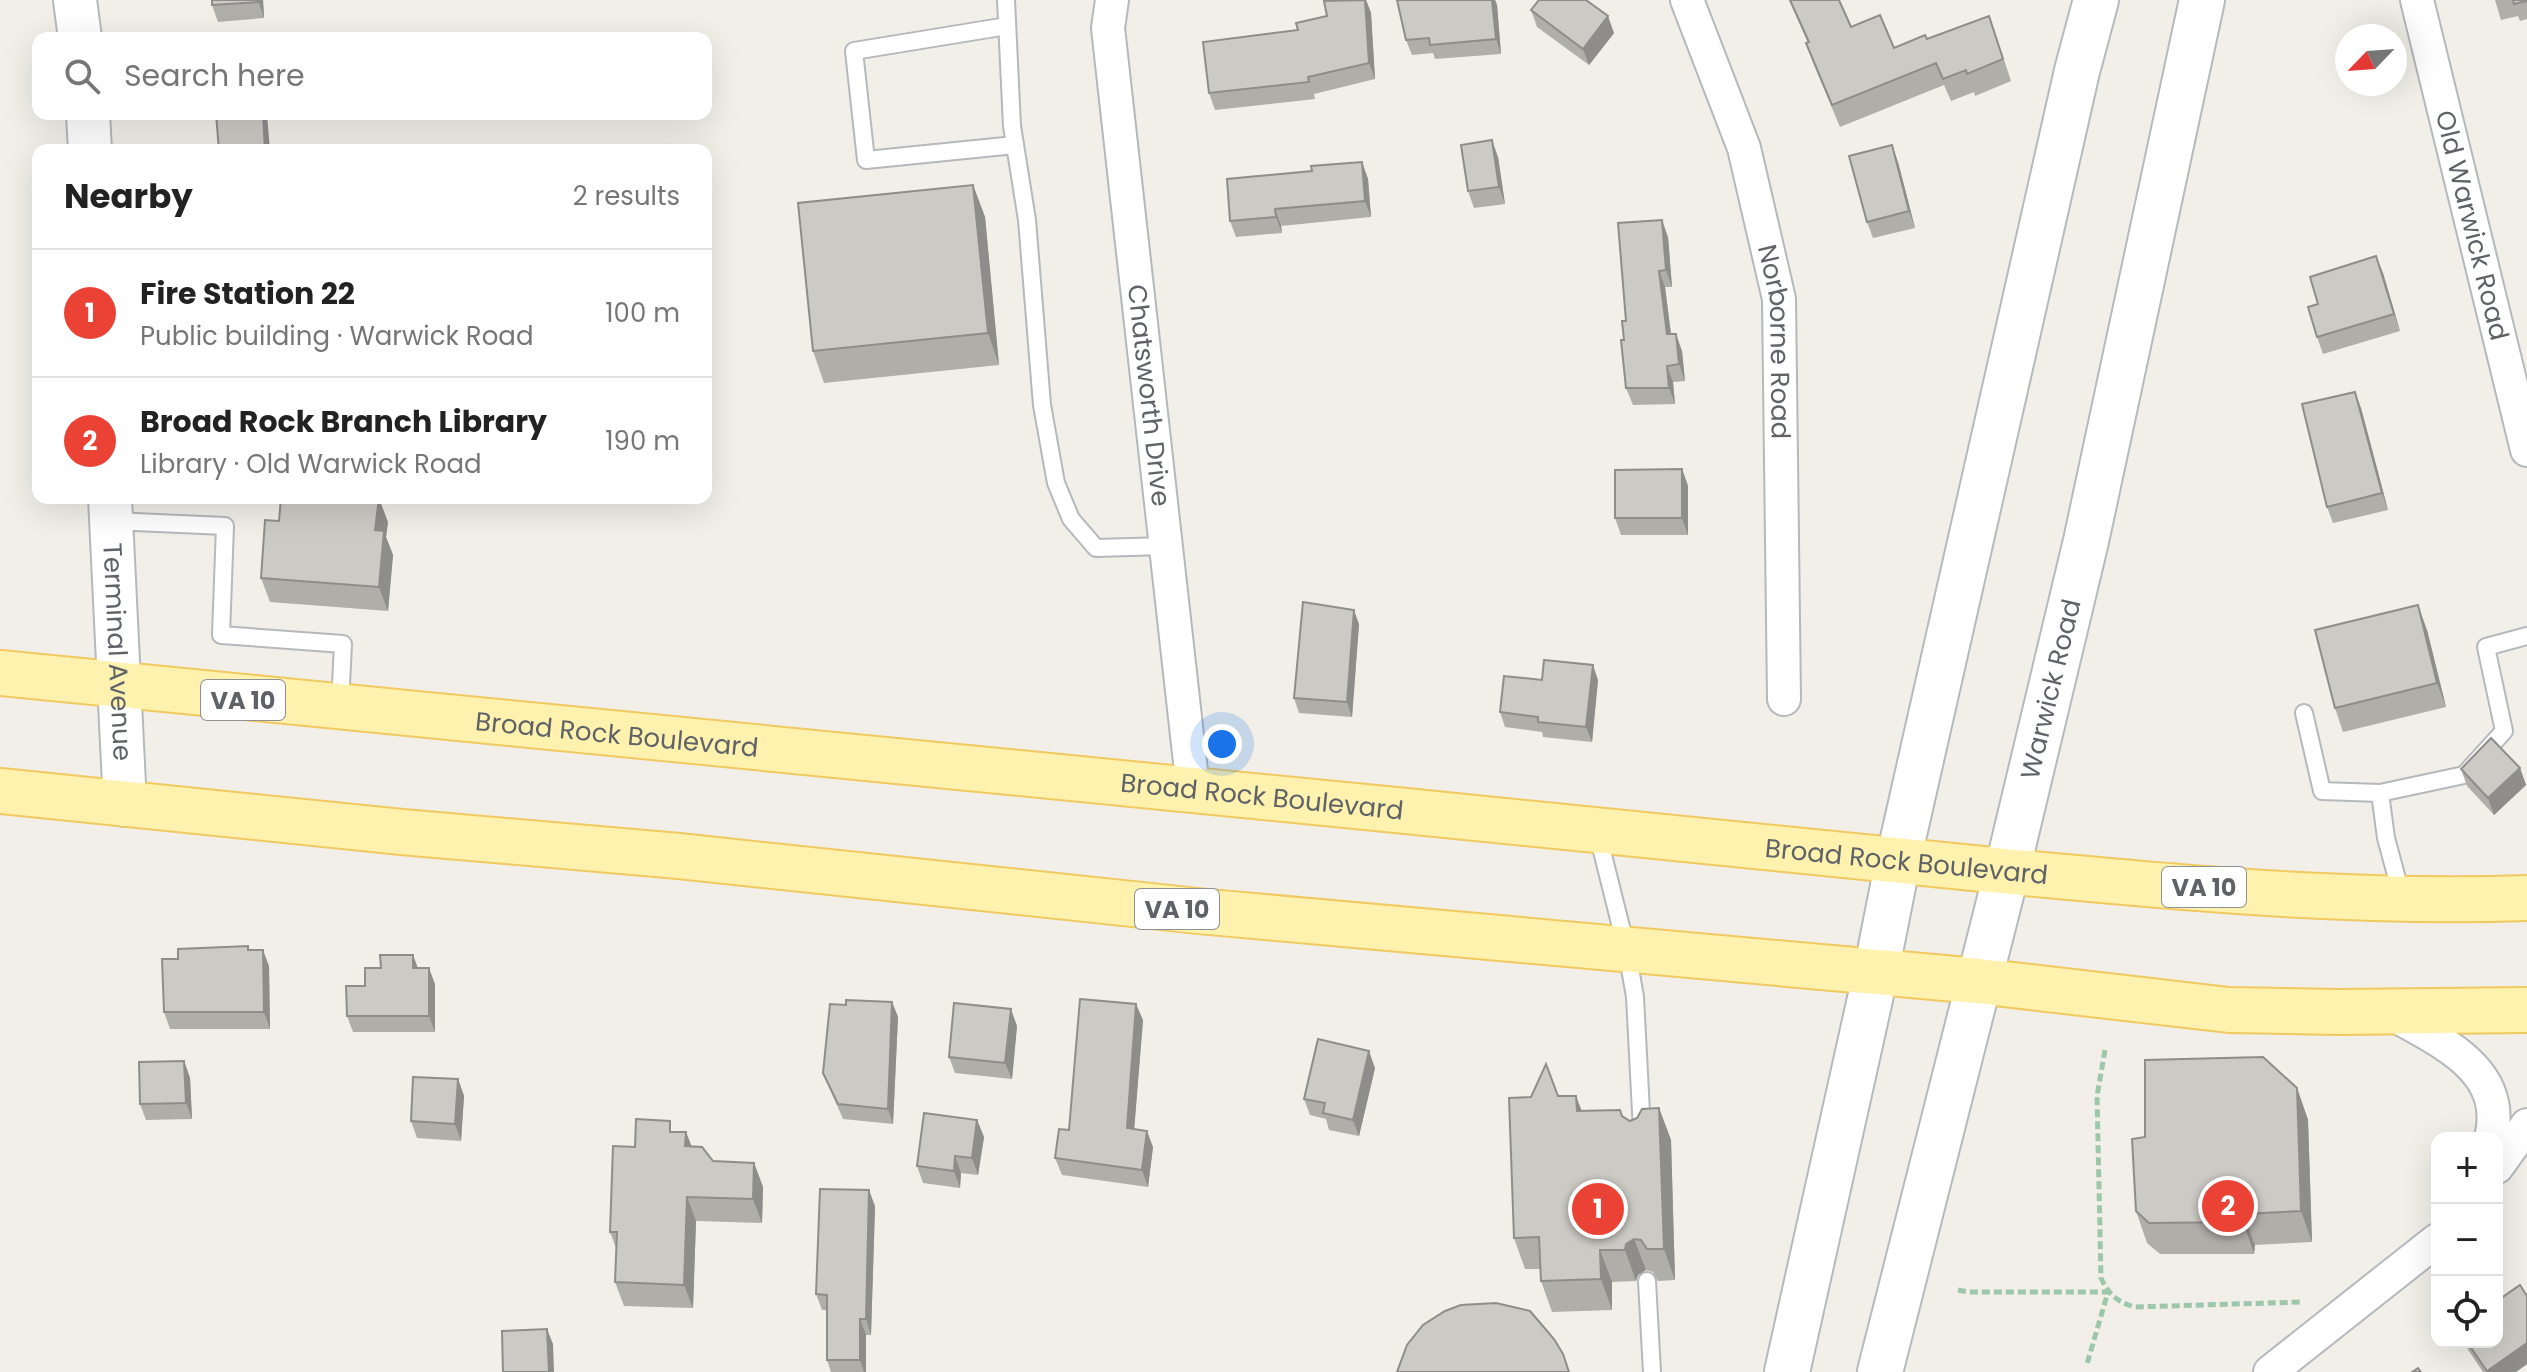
<!DOCTYPE html>
<html lang="en">
<head>
<meta charset="utf-8">
<style>
	:root { --surface:#fff; --page:#f6f6f6; --text:#222; --muted:#767676; --line:#e0e0e0; --accent:#ea4335 }
	body { margin:0; font-family:Poppins,sans-serif; background:var(--page); color:var(--text) }
	.controls { position:absolute; right:24px; bottom:24px; display:grid; overflow:hidden; border-radius:16px; box-shadow:0 8px 32px #0002 }
	.controls button { width:72px; height:72px; display:grid; place-items:center; padding:0; border:0; border-bottom:2px solid var(--line); background:var(--surface); color:var(--text); font:40px sans-serif }
	.compass { position:absolute; left:2335px; top:24px; width:72px; height:72px; border-radius:50%; background:var(--surface); box-shadow:0 8px 32px #0002; rotate:245deg }
	.you { position:absolute; left:1222px; top:744px; width:28px; height:28px; margin:-20px; border:6px solid #fff; border-radius:50%; background:#1a73e8; box-shadow:0 0 0 12px #1a73e833 }
	.badge { display:grid; place-items:center; width:52px; height:52px; border-radius:50%; background:var(--accent); color:#fff; font-size:26px; font-weight:700 }
	.pin { position:absolute; translate:-50% -50%; border:4px solid #fff; box-shadow:0 2px 8px #0006 }
	.list { margin:0; padding:0; list-style:none }
	h2 { display:flex; justify-content:space-between; align-items:center; height:104px; margin:0; padding:0 32px; font-size:34px }
	h2 small { font-size:26px; font-weight:400; color:var(--muted) }
	.list li { display:grid; grid-template-columns:52px 1fr auto; gap:24px; align-items:center; box-sizing:border-box; height:128px; padding:0 32px; border-top:2px solid var(--line) }
	.list b { display:block; font-size:30px; white-space:nowrap }
	.list p { margin:0; font-size:26px; white-space:nowrap; color:var(--muted) }
	.list em { font-size:26px; font-style:normal; color:var(--muted) }
	.icon { flex:none; width:44px; height:44px; fill:none; stroke:currentColor; stroke-width:2; stroke-linecap:round; stroke-linejoin:round }
	.map { position:relative; flex:none; width:2527px; height:1372px; overflow:hidden }
	.search { position:absolute; background:var(--surface); box-shadow:0 8px 32px #0002; left:32px; top:32px; width:680px; height:88px; display:flex; align-items:center; gap:20px; box-sizing:border-box; padding:0 28px; border-radius:16px; color:var(--muted); font-size:30px }
	.panel { position:absolute; background:var(--surface); box-shadow:0 8px 32px #0002; left:32px; top:144px; width:680px; height:360px; border-radius:16px }
	.map>svg:first-child { display:block }
	.lines { fill:none; stroke-linecap:round; stroke-linejoin:round }
	.service-casing { stroke:#b5b8bc; stroke-width:20 }
	.minor-casing { stroke:#b5b8bc; stroke-width:36 }
	.tertiary-casing { stroke:#b5b8bc; stroke-width:46 }
	.secondary-casing { stroke:#b6babf; stroke-width:48 }
	.primary-casing { stroke:#f2c960; stroke-width:48 }
	.path { stroke:#9cc7a9; stroke-width:5; stroke-dasharray:8 4; stroke-linecap:butt }
	.service { stroke:#fff; stroke-width:16 }
	.minor { stroke:#fff; stroke-width:32 }
	.tertiary { stroke:#fff; stroke-width:42 }
	.secondary { stroke:#fff; stroke-width:44 }
	.primary { stroke:#fff2af; stroke-width:44 }
	.wall { fill:#afaea9 }
	.shaded-wall { fill:#8f8d8a }
	.building { fill:#cccac5; stroke:#8f8d8a; stroke-width:2 }
	.labels { text-anchor:middle; dominant-baseline:central; stroke-width:8; stroke-linejoin:round; paint-order:stroke }
	.shield { fill:#fff; stroke:#8f9295; stroke-width:2 }
	.shield-label { font-size:24px; font-weight:bold; fill:#5f6368 }
	.street-label { font-size:26px; fill:#5f6368; stroke:#fff }
</style>
</head>
<body>
<div class="map">
<svg width="2527" height="1372" viewBox="0 0 2527 1372">
	<rect width="100%" height="100%" fill="#f1efe8"/>
	<g class="lines">
		<!-- service casing -->
		<g class="service-casing">
			<g id="service">
				<path d="M1006 0 1012 126 1027 220 1042 405 1056 483 1071 519 1096 548 1166 546"/>
				<path d="M1007 26 854 51 866 160 1015 145"/>
				<path d="M113 521 225 526 221 635 343 644 340 705"/>
				<path d="M2304 713 2322 791 2380 793 2386 838 2402 897"/>
				<path d="M2380 793 2464 775 2504 731 2486 647 2527 636"/>
				<path d="M1598 835 1627 951 1635 997 1642 1131"/>
				<path d="M1647 1281 1652 1372"/>
			</g>
		</g>
		<!-- minor casing -->
		<g class="minor-casing">
			<g id="minor">
				<path id="s1" d="M1112 0 1108 28 1193 789"/>
				<path id="s2" d="M1687 0 1744 148 1779 299 1784 699"/>
				<path id="s3" d="M2417 0 2527 450"/>
				<path d="M2389 1012C2438 1041 2508 1068 2491 1138"/>
				<path d="M2497 1167 2527 1125"/>
				<path d="M2270 1372 2437 1240"/>
			</g>
		</g>
		<!-- tertiary casing -->
		<g class="tertiary-casing">
			<g id="tertiary">
				<path d="M75 0 80 38"/>
				<path d="M88 114 90 150"/>
				<path id="s4" d="M110 498 125 805"/>
			</g>
		</g>
		<!-- secondary casing -->
		<g class="secondary-casing">
			<g id="secondary">
				<path d="M1787 1372 1876 972 1898 861 2077 71 2096 0"/>
				<path id="s5" d="M1880 1372 2007 871 2086 541 2202 0"/>
			</g>
		</g>
		<!-- primary casing -->
		<g class="primary-casing">
			<g id="primary">
				<path id="s6" d="M0 673C465 723 931 762 1396 810 1595 831 1794 851 1993 870 2168 887 2351 904 2527 898"/>
				<path d="M0 791 402 832 679 856 1198 911 1978 981 2229 1010 2339 1012 2527 1010"/>
			</g>
		</g>
		<!-- path -->
		<g class="path">
			<path d="M2105 1050 2097 1096 2101 1278C2109 1295 2117 1302 2135 1307L2302 1302"/>
			<path d="M1958 1290 1969 1292H2108L2087 1364"/>
		</g>
		<!-- service -->
		<use href="#service" class="service"/>
		<!-- minor -->
		<use href="#minor" class="minor"/>
		<!-- tertiary -->
		<use href="#tertiary" class="tertiary"/>
		<!-- secondary -->
		<use href="#secondary" class="secondary"/>
		<!-- primary -->
		<use href="#primary" class="primary"/>
	</g>
	<!-- wall -->
	<g class="wall">
		<path d="M263 0 264 18 218 22 212 5Z"/>
		<path d="M1328 0H1366L1371 13 1375 79 1314 94 1315 99 1215 110 1209 93 1298 30 1327 16Z"/>
		<path d="M1397 0H1495L1497 5 1501 54 1435 59 1433 53 1412 55 1406 40Z"/>
		<path d="M1789 0H1839L1851 27 1894 48 1927 39 1997 38 2011 81 1975 96 1974 92 1951 101 1944 85 1840 127 1814 65 1806 43H1808Z"/>
		<path d="M2495 0H2527V19L2520 21 2518 16 2501 20Z"/>
		<path d="M1531 10 1614 33 1589 65 1537 27Z"/>
		<path d="M1498 157 1505 204 1474 208 1468 191Z"/>
		<path d="M1362 162 1368 179 1371 217 1281 226 1282 233 1236 237 1230 221 1312 171Z"/>
		<path d="M1898 162 1915 228 1873 238 1867 222Z"/>
		<path d="M973 185 985 217 999 365 824 383 813 351Z"/>
		<path d="M1668 237 1672 287H1665L1671 334 1682 351 1685 381 1673 382 1675 404 1633 405 1626 388V321Z"/>
		<path d="M2383 273 2400 331 2323 354 2317 337 2318 304Z"/>
		<path d="M2361 408 2388 510 2333 523 2327 507Z"/>
		<path d="M1682 469 1688 486V535H1621L1615 518Z"/>
		<path d="M388 522 386 537 393 555 388 611 270 602 261 578Z"/>
		<path d="M1359 624 1352 717 1299 713 1294 698Z"/>
		<path d="M2427 630 2446 707 2343 732 2335 708Z"/>
		<path d="M1542 680H1598L1592 742 1543 737 1542 732 1505 727 1500 712Z"/>
		<path d="M2520 768 2526 785 2494 815 2467 786 2461 769Z"/>
		<path d="M248 946 249 950 269 966 270 1029H170L164 1012 178 959Z"/>
		<path d="M413 955 418 968 435 984V1032H353L347 1016 365 986 381 968Z"/>
		<path d="M892 1002 898 1017 893 1124 843 1119 823 1073Z"/>
		<path d="M1143 1020 1134 1129 1153 1147 1148 1187 1062 1175 1055 1158 1069 1130Z"/>
		<path d="M1017 1026 1012 1079 955 1073 949 1057Z"/>
		<path d="M184 1061 190 1078 192 1119 146 1120 140 1104Z"/>
		<path d="M1375 1068 1359 1136 1329 1130 1326 1119 1310 1115 1304 1099Z"/>
		<path d="M458 1079 464 1096 461 1141 417 1138 411 1121Z"/>
		<path d="M2297 1088 2308 1120 2312 1242 2255 1245 2254 1254H2160L2147 1243 2136 1211 2145 1137Z"/>
		<path d="M1558 1096 1582 1111 1622 1116 1630 1121 1659 1108 1671 1140 1675 1280 1658 1281 1653 1272 1646 1270 1638 1275 1636 1281 1612 1282V1310L1552 1312 1541 1281 1540 1269H1525L1514 1238Z"/>
		<path d="M977 1120 984 1137 978 1175 961 1173 960 1188 923 1183 917 1166Z"/>
		<path d="M674 1132H686L692 1147 713 1161 754 1163 763 1187 762 1223 696 1221 693 1308 624 1306 615 1282 616 1248 610 1232 635 1147Z"/>
		<path d="M875 1206 871 1335H866V1372H831L827 1360V1310H822L816 1294Z"/>
		<path d="M2463 1342H2497L2527 1364 2516 1372H2483Z"/>
	</g>
	<!-- shaded-wall -->
	<g class="shaded-wall">
		<path d="M258 0H263L264 18Z"/>
		<path d="M1365 0H1366L1371 13 1375 79 1369 63Z"/>
		<path d="M1492 0H1495L1497 5 1501 54 1496 39Z"/>
		<path d="M1608 16 1614 33 1589 65 1583 49Z"/>
		<path d="M263 114H267L270 150H265Z"/>
		<path d="M1492 140 1498 157 1505 204 1499 187Z"/>
		<path d="M1892 145 1898 162 1915 228 1909 211Z"/>
		<path d="M1362 162 1368 179 1371 217 1365 201Z"/>
		<path d="M973 185 985 217 999 365 988 333Z"/>
		<path d="M1275 209 1281 226 1282 233 1276 217Z"/>
		<path d="M1662 220 1668 237 1672 287 1666 270Z"/>
		<path d="M2376 256 2383 273 2400 331 2394 314Z"/>
		<path d="M1659 271 1665 287 1673 351 1667 334Z"/>
		<path d="M1676 334 1682 351 1685 381 1679 364Z"/>
		<path d="M1667 366 1673 382 1675 404 1669 388Z"/>
		<path d="M2355 392 2361 408 2388 510 2382 493Z"/>
		<path d="M1682 469 1688 486V535L1682 518Z"/>
		<path d="M379 498 388 522 386 537 393 555 388 611 379 587 375 530Z"/>
		<path d="M2418 605 2427 630 2446 707 2437 683Z"/>
		<path d="M1354 610 1359 624 1352 717 1347 702Z"/>
		<path d="M1593 665 1598 680 1592 742 1586 727Z"/>
		<path d="M2520 768 2526 785 2494 815 2488 798Z"/>
		<path d="M263 950 269 966 270 1029 264 1012Z"/>
		<path d="M413 955 419 972 413 968Z"/>
		<path d="M429 968 435 984V1032L429 1016Z"/>
		<path d="M892 1002 898 1017 893 1124 888 1109Z"/>
		<path d="M1136 1004 1143 1020 1133 1144 1127 1128Z"/>
		<path d="M1011 1009 1017 1026 1012 1079 1005 1063Z"/>
		<path d="M1369 1051 1375 1068 1359 1136 1353 1120Z"/>
		<path d="M184 1061 190 1078 192 1119 186 1103Z"/>
		<path d="M458 1079 464 1096 461 1141 455 1124Z"/>
		<path d="M2297 1088 2308 1120 2312 1242 2301 1211Z"/>
		<path d="M1576 1096 1588 1127 1577 1111Z"/>
		<path d="M1659 1108 1671 1140 1675 1280 1664 1249Z"/>
		<path d="M977 1120 984 1137 978 1175 972 1158Z"/>
		<path d="M1147 1131 1153 1147 1148 1187 1142 1170Z"/>
		<path d="M686 1132 695 1156 685 1146Z"/>
		<path d="M955 1156 961 1173 960 1188 954 1171Z"/>
		<path d="M754 1163 763 1187 762 1223 753 1199Z"/>
		<path d="M869 1190 875 1206 871 1335 866 1319Z"/>
		<path d="M687 1197 696 1221 693 1308 684 1285Z"/>
		<path d="M2243 1214 2255 1245 2254 1254 2243 1222Z"/>
		<path d="M1634 1239 1646 1270 1638 1275 1636 1281 1625 1250 1626 1244Z"/>
		<path d="M1600 1250 1612 1282V1310L1601 1279Z"/>
		<path d="M860 1319 866 1335V1372H864L860 1360Z"/>
		<path d="M547 1329 553 1344 554 1372H549Z"/>
		<path d="M2527 1343V1364L2516 1372H2488L2487 1371Z"/>
	</g>
	<!-- building -->
	<g class="building">
		<path d="M212 0H258V2L212 5Z"/>
		<path d="M1365 0 1369 63 1308 77 1309 82 1209 93 1203 42 1298 30 1296 23 1327 16 1324 1Z"/>
		<path d="M1397 0H1492L1496 39 1430 45 1429 38 1406 40Z"/>
		<path d="M1539 0H1586L1608 16 1583 49 1531 10Z"/>
		<path d="M1790 0H1839L1851 27 1880 15 1894 48 1925 35 1927 39 1989 16 2003 59 1967 74 1966 70 1943 79 1936 63 1832 105 1806 43 1809 42Z"/>
		<path d="M2513 0H2527V1L2514 4Z"/>
		<path d="M216 114H263L265 150H219Z"/>
		<path d="M1492 140 1499 187 1468 191 1461 145Z"/>
		<path d="M1892 145 1909 211 1867 222 1849 156Z"/>
		<path d="M1362 162 1365 201 1275 209 1276 217 1230 221 1227 179 1312 171 1311 166Z"/>
		<path d="M973 185 988 333 813 351 798 203Z"/>
		<path d="M1662 220 1666 270 1659 271 1667 334H1676L1679 364 1667 366 1669 388H1626L1621 340H1624L1622 321H1626L1618 223Z"/>
		<path d="M2376 256 2394 314 2317 337 2308 307 2318 304 2310 277Z"/>
		<path d="M2355 392 2382 493 2327 507 2302 404Z"/>
		<path d="M1682 469V518H1615V470Z"/>
		<path d="M281 498H379L375 530 384 531 379 587 261 578 265 520 279 521Z"/>
		<path d="M1303 602 1354 610 1347 702 1294 698Z"/>
		<path d="M2418 605 2437 683 2335 708 2315 630Z"/>
		<path d="M1544 660 1593 665 1586 727 1538 722V717L1500 712 1504 676 1542 680Z"/>
		<path d="M2491 738 2520 768 2488 798 2461 769Z"/>
		<path d="M248 946V950H263L264 1012H164L162 959H178V949Z"/>
		<path d="M380 955H413V968H429V1016H347L346 986H365V968H381Z"/>
		<path d="M1080 999 1136 1004 1127 1128 1147 1131 1142 1170 1055 1158 1059 1129 1069 1130Z"/>
		<path d="M846 1000 892 1002 888 1109 838 1104 823 1073 830 1004 846 1005Z"/>
		<path d="M954 1003 1011 1009 1005 1063 949 1057Z"/>
		<path d="M1318 1039 1369 1051 1353 1120 1323 1113 1325 1103 1304 1099Z"/>
		<path d="M2263 1057 2297 1088 2301 1211 2243 1214V1222L2149 1223 2136 1211 2132 1139 2145 1137V1060Z"/>
		<path d="M184 1061 186 1103 140 1104 139 1062Z"/>
		<path d="M1546 1064 1558 1096H1576L1577 1111 1620 1110 1622 1116 1630 1121 1637 1118 1642 1109 1659 1108 1664 1249H1647L1641 1240 1634 1239 1626 1244 1625 1250H1600L1601 1279 1541 1281 1539 1237 1514 1238 1509 1098 1531 1097Z"/>
		<path d="M413 1077 458 1079 455 1124 411 1121Z"/>
		<path d="M924 1113 977 1120 972 1158 955 1156 954 1171 917 1166Z"/>
		<path d="M636 1119 670 1121V1132H686L685 1146 702 1147 713 1161 754 1163 753 1199 687 1197 684 1285 615 1282 617 1232H610L613 1146 635 1147Z"/>
		<path d="M820 1189 869 1190 866 1319H860V1360H827V1295L816 1294Z"/>
		<path d="M2520 1285 2527 1296V1343L2487 1371 2467 1342H2497V1301Z"/>
		<path d="M1496 1303 1530 1311 1554 1339 1563 1354 1569 1372H1397L1407 1345 1423 1325 1445 1311 1461 1305Z"/>
		<path d="M547 1329 549 1372H503L502 1331Z"/>
		<path d="M2418 1368 2421 1372H2412Z"/>
	</g>
	<g class="labels">
		<!-- shield labels -->
		<g class="shield">
			<rect x="201" y="680" width="84" height="40" rx="6"/>
			<rect x="2162" y="867" width="84" height="40" rx="6"/>
			<rect x="1135" y="889" width="84" height="40" rx="6"/>
		</g>
		<g class="shield-label">
			<text x="243" y="700">VA 10</text>
			<text x="2204" y="887">VA 10</text>
			<text x="1177" y="909">VA 10</text>
		</g>
		<!-- street labels -->
		<g class="street-label">
			<text stroke="none"><textPath href="#s3" startOffset="232">Old Warwick Road</textPath></text>
			<text stroke="none"><textPath href="#s2" startOffset="356">Norborne Road</textPath></text>
			<text stroke="none"><textPath href="#s1" startOffset="398">Chatsworth Drive</textPath></text>
			<text stroke="none"><textPath href="#s4" startOffset="154">Terminal Avenue</textPath></text>
			<text stroke="none"><textPath href="#s5" startOffset="704">Warwick Road</textPath></text>
			<text stroke="none"><textPath href="#s6" startOffset="620">Broad Rock Boulevard</textPath></text>
			<text stroke="none"><textPath href="#s6" startOffset="1268">Broad Rock Boulevard</textPath></text>
			<text stroke="none"><textPath href="#s6" startOffset="1916">Broad Rock Boulevard</textPath></text>
		</g>
	</g>
</svg>
<div class="controls">
<button>+</button>
<button>−</button>
<button><svg class="icon" aria-label="locate" viewBox="0 0 24 24"><circle cx="12" cy="12" r="6"/><path d="M12 2v4M12 18v4M2 12h4M18 12h4"/></svg></button>
</div>
<svg class="compass" viewBox="-18 -18 36 36"><path d="M0-13l5 13h-10z" fill="#e53935"/><path d="M0 13l5-13h-10z" fill="#767676"/></svg>
<div class="you"></div>
<div class="pin badge" style="left:1598px;top:1209px">1</div>
<div class="pin badge" style="left:2228px;top:1206px">2</div>
<div class="search"><svg class="icon" aria-label="search" viewBox="0 0 24 24"><circle cx="10" cy="10" r="6"/><path d="M15 15l6 6"/></svg>Search here</div>
<section class="panel">
<h2>Nearby<small>2 results</small></h2>
<ul class="list">
<li><span class="badge">1</span><div><b>Fire Station 22</b><p>Public building · Warwick Road</p></div><em>100 m</em></li>
<li><span class="badge">2</span><div><b>Broad Rock Branch Library</b><p>Library · Old Warwick Road</p></div><em>190 m</em></li>
</ul>
</section>
</div>
</body>
</html>
